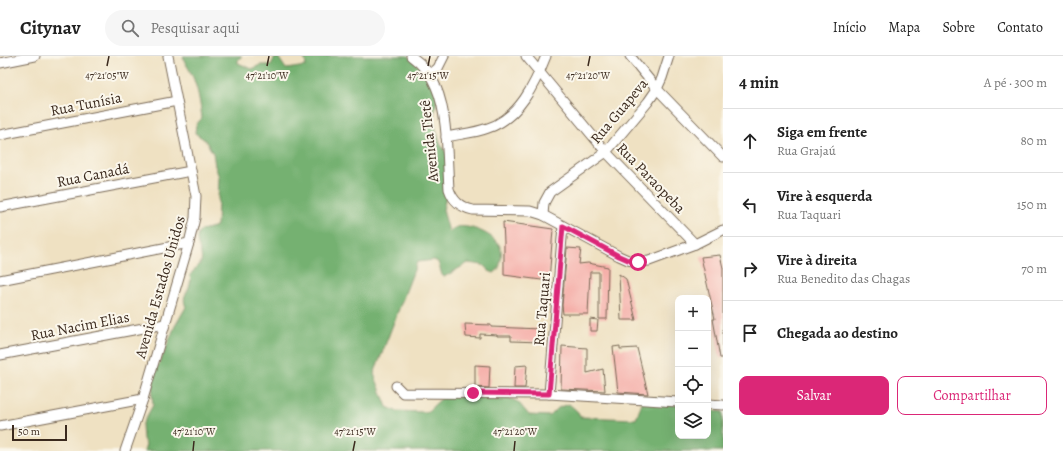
<!DOCTYPE html>
<html lang="pt">
<head>
<meta charset="utf-8">
<style>
	:root { --surface:#fff; --page:#f6f6f6; --text:#222; --muted:#767676; --line:#e0e0e0; --accent:#db2777 }
	body { margin:0; font-family:Alegreya,serif; background:var(--page); color:var(--text) }
	.controls { position:absolute; right:12px; bottom:12px; display:grid; overflow:hidden; border-radius:8px; box-shadow:0 4px 16px #0002 }
	.controls button { width:36px; height:36px; display:grid; place-items:center; padding:0; border:0; border-bottom:1px solid var(--line); background:var(--surface); color:var(--text); font:20px sans-serif }
	.scale { position:absolute; left:12px; bottom:10px; width:55px; box-sizing:border-box; padding-left:4px; border:2px solid #3b2a1e; border-top:0; font-size:11px; line-height:14px; white-space:nowrap; color:#3b2a1e; -webkit-text-stroke:3px #fbf7ec; paint-order:stroke }
	.stop { position:absolute; width:12px; height:12px; margin:-9px; border:3px solid #db2777; border-radius:50%; background:#fff }
	.stop.end { background:#db2777; border-color:#fff; box-shadow:0 1px 4px #0008 }
	.list { margin:0; padding:0; list-style:none }
	h2 { display:flex; justify-content:space-between; align-items:center; height:52px; margin:0; padding:0 16px; font-size:17px }
	h2 small { font-size:13px; font-weight:400; color:var(--muted) }
	.list li { display:grid; grid-template-columns:26px 1fr auto; gap:12px; align-items:center; box-sizing:border-box; height:64px; padding:0 16px; border-top:1px solid var(--line) }
	.list b { display:block; font-size:15px; white-space:nowrap }
	.list p { margin:0; font-size:13px; white-space:nowrap; color:var(--muted) }
	.list em { font-size:13px; font-style:normal; color:var(--muted) }
	.actions { display:flex; gap:8px; padding:12px 16px }
	.actions a { flex:1; padding:9px 0; border:1px solid var(--accent); border-radius:8px; text-align:center; font-size:14px; color:var(--accent) }
	.actions .main { background:var(--accent); color:#fff }
	.icon { flex:none; width:22px; height:22px; fill:none; stroke:currentColor; stroke-width:2; stroke-linecap:round; stroke-linejoin:round }
	.map { position:relative; flex:none; width:723px; height:395px; overflow:hidden }
	header { display:flex; align-items:center; gap:24px; box-sizing:border-box; height:56px; padding:0 20px; background:var(--surface); border-bottom:1px solid var(--line) }
	header strong { font-size:19px }
	nav { display:flex; gap:22px; margin-inline-start:auto; font-size:14px }
	.search { width:280px; height:36px; background:var(--page); display:flex; align-items:center; gap:10px; box-sizing:border-box; padding:0 14px; border-radius:22px; color:var(--muted); font-size:15px }
	main { display:flex }
	aside { flex:1; background:var(--surface) }
	.map>svg:first-child { display:block }
	.forest { fill:#74b171; stroke:#586e48 }
	.building { fill:#f5ada7 }
	.lines { fill:none; stroke-linecap:round; stroke-linejoin:round }
	.minor-casing { stroke:#7a6a57; stroke-width:11 }
	.minor { stroke:#fff; stroke-width:9 }
	.route { stroke:#db2777; stroke-width:5 }
	.ticks { fill:none; stroke:#3b2a1e; stroke-width:1.5 }
	.labels { text-anchor:middle; dominant-baseline:central; stroke-width:4; stroke-linejoin:round; paint-order:stroke }
	.street-label { font-size:15px; fill:#3b2a1e; stroke:#fbf7ec }
	.ticks-label { font-size:10px; text-anchor:middle; fill:#3b2a1e; stroke:#fbf7ec; stroke-width:4; stroke-linejoin:round; paint-order:stroke }
</style>
</head>
<body>
<header>
<strong>Citynav</strong>
<div class="search"><svg class="icon" aria-label="search" viewBox="0 0 24 24"><circle cx="10" cy="10" r="6"/><path d="M15 15l6 6"/></svg>Pesquisar aqui</div>
<nav><a>Início</a><a>Mapa</a><a>Sobre</a><a>Contato</a></nav>
</header>
<main>
<div class="map">
<svg width="723" height="395" viewBox="0 0 723 395">
	<rect width="100%" height="100%" fill="#fbf7ec"/>
	<filter id="ink" filterUnits="userSpaceOnUse"><feTurbulence type="fractalNoise" baseFrequency=".025" numOctaves="2"/><feDisplacementMap in="SourceGraphic" scale="8" xChannelSelector="R" yChannelSelector="G"/><feConvolveMatrix kernelMatrix="1 2 1 2 8 2 1 2 1" color-interpolation-filters="sRGB"/></filter>
	<filter id="wash" filterUnits="userSpaceOnUse"><feTurbulence type="fractalNoise" baseFrequency=".012" numOctaves="4" result="noise"/><feDisplacementMap in="SourceGraphic" scale="16" xChannelSelector="R" yChannelSelector="G"/><feGaussianBlur stdDeviation="0.9" result="paint"/><feColorMatrix in="noise" values="0 0 0 0 0 0 0 0 0 0 0 0 0 0 0 0 0 1.4 0 .05"/><feComposite in="paint" operator="in"/></filter>
	<g filter="url(#wash)">
		<rect width="100%" height="100%" fill="#efe1c2"/>
		<!-- forest -->
		<path class="forest" d="M183 0H242L238 4V7L252 13 260 9H271L274 3 278 1 286 13 306 10 304 0H408L425 16 438 39 433 64 441 89 448 99 449 126 443 154 449 176C451 174 454 172 457 171 470 168 499 180 501 194 502 197 501 201 501 204 500 209 499 214 494 217L489 215 483 209 468 207 444 221 442 219 438 206 434 204 417 206 374 318 387 351 396 355 424 356 428 355 444 340 500 338 518 346 529 359 550 360 558 352 569 348 577 355 580 361 636 363 644 341 678 344V380H708V353L723 356V395H144L146 389 143 383 142 369 153 349 152 339 155 314 161 304 175 270 186 251C181 239 188 238 190 228 191 225 190 221 191 218 193 214 199 211 201 206 204 197 194 187 198 178 201 171 212 174 217 169L219 121 215 110 213 97 205 84 195 77 196 69 202 62C200 47 198 31 191 17 188 10 184 7 183 0Z"/>
		<g id="blocks">
			<!-- building -->
			<g class="building">
				<path d="M503 166 553 173 549 225 504 219V186Z"/>
				<path d="M567 192 581 193 579 208 588 207 608 211 607 263H599V216H590L588 258H563L562 249Z"/>
				<path d="M720 199 723 212V302H720L713 263H715L701 201Z"/>
				<path d="M619 218 626 223 636 264H621Z"/>
				<path d="M590 263 598 264 597 275H590Z"/>
				<path d="M465 268 491 269V271L541 273 540 286 511 285V280H497V279L480 278V282L466 281Z"/>
				<path d="M562 290 587 292V317L603 313 605 335 561 333Z"/>
				<path d="M620 290V293L637 292 648 338 618 336 613 291Z"/>
				<path d="M475 309 490 310 489 332 475 331Z"/>
				<path d="M527 309 525 332H514L515 310Z"/>
			</g>
		</g>
	</g>
	<g filter="url(#ink)">
		<use href="#blocks" fill-opacity="0" stroke="#7a6a57" stroke-width="1"/>
		<g class="lines">
			<!-- minor casing -->
			<g class="minor-casing">
				<g id="minor">
					<path d="M411 0C422 8 431 18 436 31 448 58 447 103 449 133 453 145 460 151 473 154L530 155 543 159 619 200 628 204 638 206 649 205 695 188 723 174"/>
					<path d="M526 0 606 96 695 188"/>
					<path d="M630 0 657 33 723 101"/>
					<path d="M0 7 35 0"/>
					<path d="M430 19 438 12 444 0"/>
					<path d="M0 79 177 45"/>
					<path d="M446 81C460 78 475 77 488 72 519 62 535 28 546 0"/>
					<path d="M0 151 191 115"/>
					<path d="M543 159 544 147 550 136 606 96 648 46 657 33 662 22 669 0"/>
					<path d="M0 224 189 187"/>
					<path d="M0 299 165 268"/>
					<path d="M396 330 403 337 549 338 678 346"/>
					<path d="M549 338 563 170"/>
					<path d="M708 348 723 349"/>
					<path d="M0 370 143 343"/>
					<path d="M125 395 143 343 189 187 195 162 196 140 168 0"/>
				</g>
			</g>
			<!-- minor -->
			<use href="#minor" class="minor"/>
		</g>
	</g>
	<g class="lines" filter="url(#ink)">
		<!-- route -->
		<path class="route" d="M473 337 549 338 563 170 619 200 628 204 638 206"/>
	</g>
	<!-- ticks -->
	<path class="ticks" d="M107 10 109 0M267 10 269 0M428 10 430 0M588 10 590 0M193 395 194 385M353 395 355 385M514 395 515 385"/>
	<g class="labels">
		<!-- street labels -->
		<g class="street-label">
			<text transform="translate(86 48) rotate(-11)">Rua Tunísia</text>
			<text transform="translate(619 55) rotate(-50)">Rua Guapeva</text>
			<text transform="translate(429 85) rotate(-96)">Avenida Tietê</text>
			<text transform="translate(93 119) rotate(-11)">Rua Canadá</text>
			<text transform="translate(651 122) rotate(46)">Rua Paraopeba</text>
			<text transform="translate(160 231) rotate(-74)">Avenida Estados Unidos</text>
			<text transform="translate(542 253) rotate(-85)">Rua Taquari</text>
			<text transform="translate(80 270) rotate(-11)">Rua Nacim Elias</text>
		</g>
	</g>
	<g class="ticks-label">
		<text x="107" y="23">47°21'05"W</text>
		<text x="267" y="23">47°21'10"W</text>
		<text x="428" y="23">47°21'15"W</text>
		<text x="588" y="23">47°21'20"W</text>
		<text x="194" y="379">47°21'10"W</text>
		<text x="355" y="379">47°21'15"W</text>
		<text x="515" y="379">47°21'20"W</text>
	</g>
</svg>
<div class="controls">
<button>+</button>
<button>−</button>
<button><svg class="icon" aria-label="locate" viewBox="0 0 24 24"><circle cx="12" cy="12" r="6"/><path d="M12 2v4M12 18v4M2 12h4M18 12h4"/></svg></button>
<button><svg class="icon" aria-label="layers" viewBox="0 0 24 24"><path d="M12 4l9 5-9 5-9-5zM3 14l9 5 9-5"/></svg></button>
</div>
<div class="scale">50 m</div>
<div class="stop" style="left:638px;top:206px"></div>
<div class="stop end" style="left:473px;top:337px"></div>
</div>
<aside>
<h2>4 min<small>A pé · 300 m</small></h2>
<ul class="list">
<li><svg class="icon" aria-label="ahead" viewBox="0 0 24 24"><path d="M12 20V5M6 11l6-6 6 6"/></svg><div><b>Siga em frente</b><p>Rua Grajaú</p></div><em>80 m</em></li>
<li><svg class="icon" aria-label="left" viewBox="0 0 24 24"><path d="M17 20v-9H6M10 6l-5 5 5 5"/></svg><div><b>Vire à esquerda</b><p>Rua Taquari</p></div><em>150 m</em></li>
<li><svg class="icon" aria-label="right" viewBox="0 0 24 24"><path d="M7 20v-9h11M14 6l5 5-5 5"/></svg><div><b>Vire à direita</b><p>Rua Benedito das Chagas</p></div><em>70 m</em></li>
<li><svg class="icon" aria-label="arrive" viewBox="0 0 24 24"><path d="M6 21V4h12l-3 4 3 4H6"/></svg><div><b>Chegada ao destino</b></div></li>
</ul>
<div class="actions"><a class="main">Salvar</a><a>Compartilhar</a></div>
</aside>
</main>
</body>
</html>
